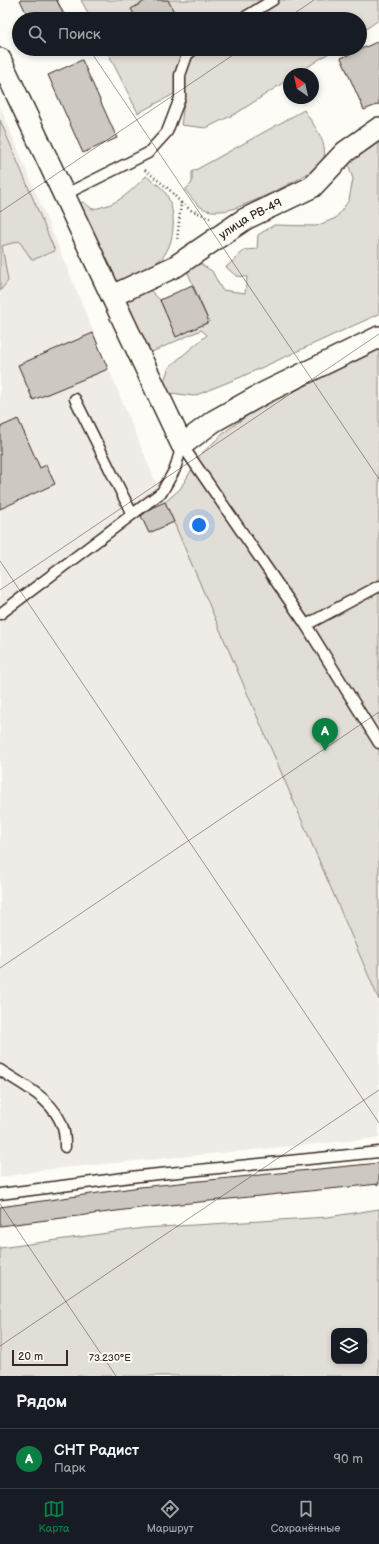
<!DOCTYPE html>
<html lang="ru">
<head>
<meta charset="utf-8">
<style>
	:root { --surface:#171b24; --page:#242831; --text:#f1f3f6; --muted:#9ea1a6; --line:#363941; --accent:#0b8043 }
	body { margin:0; font-family:"Balsamiq Sans",sans-serif; background:var(--page); color:var(--text) }
	.controls { position:absolute; right:12px; bottom:12px; display:grid; overflow:hidden; border-radius:8px; box-shadow:0 2px 6px #0003 }
	.controls button { width:36px; height:36px; display:grid; place-items:center; padding:0; border:0; border-bottom:1px solid var(--line); background:var(--surface); color:var(--text); font:20px sans-serif }
	.compass { position:absolute; left:283px; top:68px; width:36px; height:36px; border-radius:50%; background:var(--surface); box-shadow:0 2px 6px #0003; rotate:326deg }
	.scale { position:absolute; left:12px; bottom:10px; width:56px; box-sizing:border-box; padding-left:4px; border:2px solid #3b2a1e; border-top:0; font-size:11px; line-height:14px; white-space:nowrap; color:#3b2a1e; -webkit-text-stroke:3px #fdfcf7; paint-order:stroke }
	.you { position:absolute; left:199px; top:525px; width:14px; height:14px; margin:-10px; border:3px solid #fff; border-radius:50%; background:#1a73e8; box-shadow:0 0 0 6px #1a73e833 }
	.badge { display:grid; place-items:center; width:26px; height:26px; border-radius:50%; background:var(--accent); color:#fff; font-size:13px; font-weight:700 }
	.pin { position:absolute; translate:-50% -33px; filter:drop-shadow(0 1px 2px #0008) }
	.pin::after { content:''; position:absolute; top:21px; width:14px; height:12px; background:inherit; clip-path:polygon(0 0,100% 0,50% 100%) }
	.list { margin:0; padding:0; list-style:none }
	h2 { display:flex; justify-content:space-between; align-items:center; height:52px; margin:0; padding:0 16px; font-size:17px }
	h2 small { font-size:13px; font-weight:400; color:var(--muted) }
	.list li { display:grid; grid-template-columns:26px 1fr auto; gap:12px; align-items:center; box-sizing:border-box; height:60px; padding:0 16px; border-top:1px solid var(--line) }
	.list b { display:block; font-size:15px; white-space:nowrap }
	.list p { margin:0; font-size:13px; white-space:nowrap; color:var(--muted) }
	.list em { font-size:13px; font-style:normal; color:var(--muted) }
	.icon { flex:none; width:22px; height:22px; fill:none; stroke:currentColor; stroke-width:2; stroke-linecap:round; stroke-linejoin:round }
	.map { position:relative; flex:none; width:379px; height:1376px; overflow:hidden }
	.search { position:absolute; background:var(--surface); box-shadow:0 2px 6px #0003; left:12px; right:12px; top:12px; height:44px; display:flex; align-items:center; gap:10px; box-sizing:border-box; padding:0 14px; border-radius:22px; color:var(--muted); font-size:15px }
	.sheet { height:112px; background:var(--surface) }
	nav { display:flex; justify-content:space-around; align-items:center; box-sizing:border-box; height:56px; border-top:1px solid var(--line); background:var(--surface); font-size:11px; color:var(--muted) }
	nav a { display:grid; justify-items:center; gap:2px }
	nav .on { color:var(--accent) }
	.map>svg:first-child { display:block }
	.built { fill:#efece7 }
	.green { fill:#e1ded7; stroke:#8e847a; fill-rule:evenodd }
	.building { fill:#cdc8c2; stroke:#3b2a1e }
	.lines { fill:none; stroke-linecap:round; stroke-linejoin:round }
	.lane-casing { stroke:#3b2a1e; stroke-width:13 }
	.street-casing { stroke:#3b2a1e; stroke-width:24 }
	.path { stroke:#3b2a1e; stroke-width:2.5; stroke-dasharray:1 3; stroke-linecap:butt }
	.lane { stroke:#fdfcf7; stroke-width:10 }
	.street { stroke:#fdfcf7; stroke-width:21 }
	.ticks { fill:none; stroke:#3b2a1e; stroke-width:1; stroke-opacity:0.45 }
	.labels { text-anchor:middle; dominant-baseline:central; stroke-width:4; stroke-linejoin:round; paint-order:stroke }
	.street-label { font-size:12px; fill:#3b2a1e; stroke:#fdfcf7 }
	.ticks-label { font-size:10px; text-anchor:middle; fill:#3b2a1e; stroke:#fdfcf7; stroke-width:4; stroke-linejoin:round; paint-order:stroke }
</style>
</head>
<body>
<div class="map">
<svg width="379" height="1376" viewBox="0 0 379 1376">
	<rect width="100%" height="100%" fill="#fdfcf7"/>
	<filter id="ink" filterUnits="userSpaceOnUse"><feTurbulence type="fractalNoise" baseFrequency=".025" numOctaves="2"/><feDisplacementMap in="SourceGraphic" scale="8" xChannelSelector="R" yChannelSelector="G"/><feConvolveMatrix kernelMatrix="1 2 1 2 8 2 1 2 1" color-interpolation-filters="sRGB"/></filter>
	<g filter="url(#ink)">
		<!-- built -->
		<path class="built" d="M0 106 156 483 162 492 165 502 379 1000V1138L41 1170 0 1178Z"/>
		<!-- green -->
		<g class="green">
			<path d="M81 0H379V20L360 33V19H91Z"/>
			<path d="M106 49H335L297 74H289V79L237 113 206 128 181 125 185 95 176 93 138 113Z"/>
			<path d="M304 110C312 123 330 144 323 160 317 174 245 206 229 210 223 211 212 212 207 210 197 207 192 198 185 190L192 183V172Z"/>
			<path d="M0 120 55 251 32 260 19 241 2 246 8 281 0 291Z"/>
			<path d="M379 136V314L241 377 194 396 170 393 164 381 169 367 207 335 201 330 145 355 120 300 149 289 160 300 176 336 209 322 185 266 199 263 212 271 222 290 245 293 247 277 236 276 226 267 245 250 257 249 258 235 274 225 316 226 336 218 349 200 353 179 346 157Z"/>
			<path d="M146 176C152 181 161 186 165 192 176 209 176 237 165 254 156 267 129 279 116 286L75 204 84 202 92 209C118 205 128 194 146 176Z"/>
			<path d="M379 346V1000L165 502 180 489 201 454 226 431 269 400Z"/>
			<path d="M379 1209V1376H0V1248L144 1228 328 1217ZM334 1331H364V1361H334Z"/>
		</g>
		<!-- building -->
		<g class="building">
			<path d="M20 0H57L63 14 52 19H29Z"/>
			<path d="M147 0H168L174 12 161 19H137L131 9Z"/>
			<path d="M379 41V104L364 110 341 58Z"/>
			<path d="M82 60 117 138 83 153 48 75Z"/>
			<path d="M192 285 209 322 176 337 160 300Z"/>
			<path d="M93 333 108 369 33 400 18 365Z"/>
			<path d="M18 419 40 468 46 465 55 484 0 509V427Z"/>
			<path d="M165 502 174 522 149 533 141 516 153 507Z"/>
			<path d="M379 1163V1184L140 1208 0 1226V1207L140 1187Z"/>
		</g>
		<g class="lines">
			<!-- lane casing -->
			<g class="lane-casing">
				<g id="lane">
					<path d="M242 19 273 0"/>
					<path d="M64 195 148 153 167 132 180 98V75L187 55 194 49"/>
					<path d="M75 399 132 514"/>
					<path d="M182 445 306 625 379 743"/>
					<path d="M0 614 162 492 175 469 182 445"/>
					<path d="M306 625 379 586"/>
					<path d="M0 1070C24 1086 54 1099 63 1128 65 1134 65 1141 65 1147"/>
					<path d="M0 1194 139 1176 379 1152"/>
				</g>
			</g>
			<!-- street casing -->
			<g class="street-casing">
				<g id="street">
					<path d="M0 59 182 445 214 421 264 393 379 337"/>
					<path id="s1" d="M112 296 176 266 245 219 312 187 345 152 379 128"/>
				</g>
			</g>
			<!-- path -->
			<g class="path">
				<path d="M145 170 169 189 181 203 177 241"/>
				<path d="M181 203 191 210 210 218"/>
			</g>
			<!-- lane -->
			<use href="#lane" class="lane"/>
			<!-- street -->
			<use href="#street" class="street"/>
		</g>
	</g>
	<!-- ticks -->
	<path class="ticks" d="M56 0 69 19M286 19 314 0M89 49 379 479M0 212 242 49M0 561 379 1123M0 590 379 334M0 968 379 712M0 1204 116 1376M0 1346 379 1090"/>
	<g class="labels">
		<!-- street labels -->
		<g class="street-label">
			<text stroke="none"><textPath href="#s1" startOffset="159">улица РВ-49</textPath></text>
		</g>
	</g>
	<g class="ticks-label">
		<text x="110" y="1361">73.230°E</text>
	</g>
</svg>
<div class="controls">
<button><svg class="icon" aria-label="layers" viewBox="0 0 24 24"><path d="M12 4l9 5-9 5-9-5zM3 14l9 5 9-5"/></svg></button>
</div>
<svg class="compass" viewBox="-18 -18 36 36"><path d="M0-13l5 13h-10z" fill="#e53935"/><path d="M0 13l5-13h-10z" fill="#9ea1a6"/></svg>
<div class="scale">20 m</div>
<div class="you"></div>
<div class="pin badge" style="left:325px;top:751px">A</div>
<div class="search"><svg class="icon" aria-label="search" viewBox="0 0 24 24"><circle cx="10" cy="10" r="6"/><path d="M15 15l6 6"/></svg>Поиск</div>
</div>
<section class="sheet">
<h2>Рядом<small></small></h2>
<ul class="list">
<li><span class="badge">A</span><div><b>СНТ Радист</b><p>Парк</p></div><em>90 m</em></li>
</ul>
</section>
<nav>
<a class="on"><svg class="icon" aria-label="map" viewBox="0 0 24 24"><path d="M3 6l6-2 6 2 6-2v14l-6 2-6-2-6 2zM9 4v14M15 6v14"/></svg>Карта</a>
<a><svg class="icon" aria-label="directions" viewBox="0 0 24 24"><path d="M12 3l9 9-9 9-9-9zM9 14v-3h6M13 9l2 2-2 2"/></svg>Маршрут</a>
<a><svg class="icon" aria-label="saved" viewBox="0 0 24 24"><path d="M7 4h10v16l-5-4-5 4z"/></svg>Сохранённые</a>
</nav>
</body>
</html>
